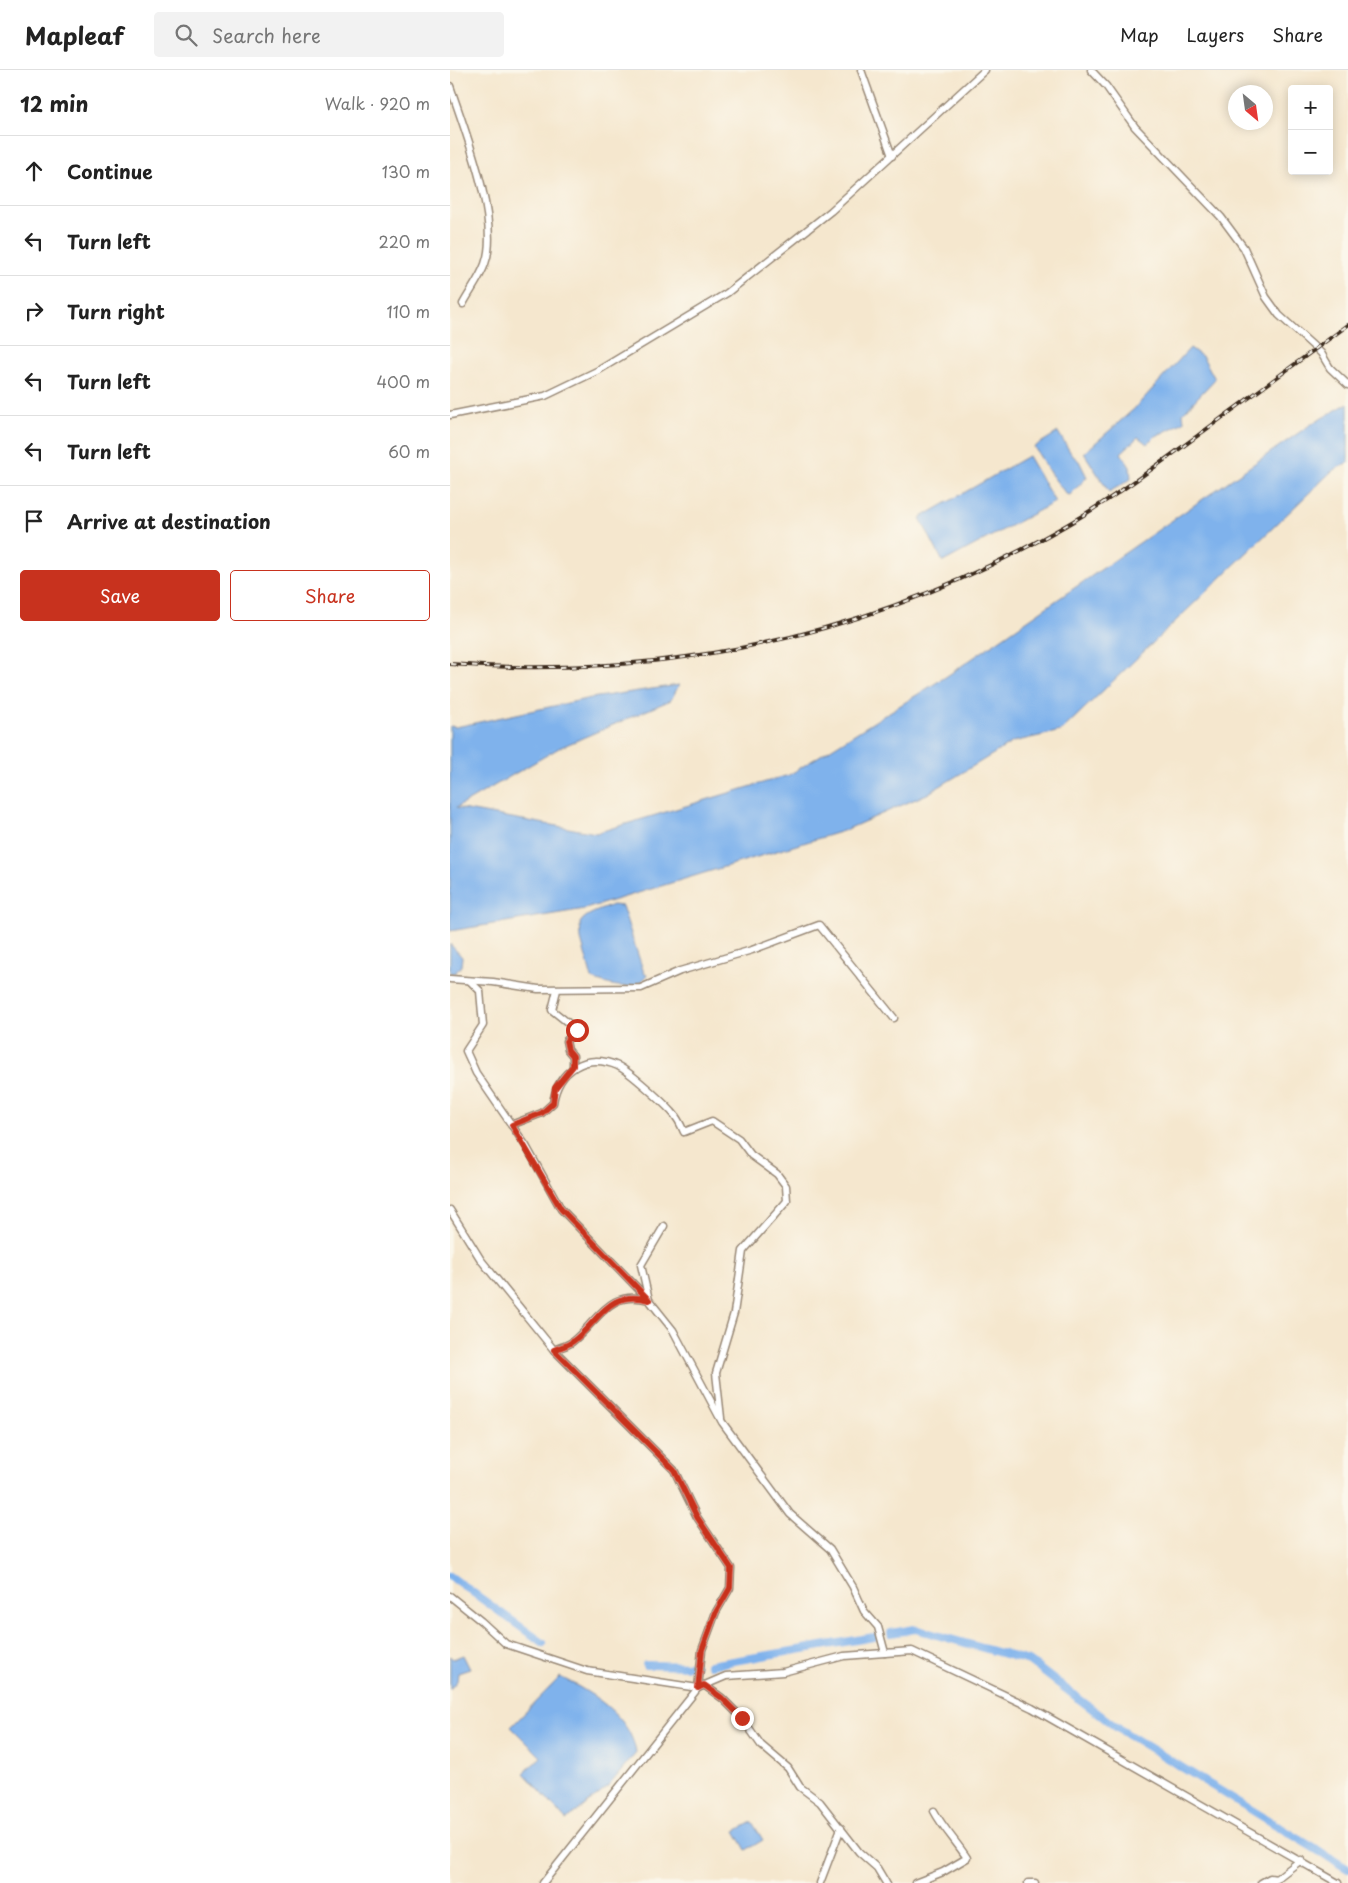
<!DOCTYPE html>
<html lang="en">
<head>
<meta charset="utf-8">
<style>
	:root { --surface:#fff; --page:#f2f2f2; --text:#222; --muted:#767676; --line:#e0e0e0; --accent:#c8321e }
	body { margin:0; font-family:"Playpen Sans",sans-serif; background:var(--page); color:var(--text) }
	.controls { position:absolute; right:15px; top:15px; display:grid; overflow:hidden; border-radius:5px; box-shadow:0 2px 12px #0003 }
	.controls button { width:45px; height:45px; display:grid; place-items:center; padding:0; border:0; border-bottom:1px solid var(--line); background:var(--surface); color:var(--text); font:25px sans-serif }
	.compass { position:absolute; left:778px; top:15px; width:45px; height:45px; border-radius:50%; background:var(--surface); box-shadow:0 2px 12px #0003; rotate:151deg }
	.stop { position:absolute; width:15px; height:15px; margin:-11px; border:4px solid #c8321e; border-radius:50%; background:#fff }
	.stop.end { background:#c8321e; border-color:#fff; box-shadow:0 1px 5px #0008 }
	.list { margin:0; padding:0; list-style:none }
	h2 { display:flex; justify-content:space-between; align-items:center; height:65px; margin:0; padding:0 20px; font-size:21px }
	h2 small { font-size:16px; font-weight:400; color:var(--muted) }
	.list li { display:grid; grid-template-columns:32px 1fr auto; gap:15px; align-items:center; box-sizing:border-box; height:70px; padding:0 20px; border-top:1px solid var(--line) }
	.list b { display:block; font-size:19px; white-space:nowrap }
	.list em { font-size:16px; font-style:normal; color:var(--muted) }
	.actions { display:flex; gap:10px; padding:15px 20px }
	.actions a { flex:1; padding:11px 0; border:1px solid var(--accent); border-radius:5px; text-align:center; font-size:18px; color:var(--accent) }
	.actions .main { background:var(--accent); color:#fff }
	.icon { flex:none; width:28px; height:28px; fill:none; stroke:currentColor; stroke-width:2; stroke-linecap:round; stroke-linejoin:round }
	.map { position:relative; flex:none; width:898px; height:1813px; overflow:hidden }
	header { display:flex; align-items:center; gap:30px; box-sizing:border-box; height:70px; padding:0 25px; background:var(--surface); border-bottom:1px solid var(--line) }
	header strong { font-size:24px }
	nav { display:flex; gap:28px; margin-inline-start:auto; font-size:18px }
	.search { width:350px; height:45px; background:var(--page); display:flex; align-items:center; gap:12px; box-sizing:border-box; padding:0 18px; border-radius:5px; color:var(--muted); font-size:19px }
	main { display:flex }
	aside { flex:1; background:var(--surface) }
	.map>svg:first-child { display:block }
	.water { fill:#7fb2ec; stroke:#5d6e85 }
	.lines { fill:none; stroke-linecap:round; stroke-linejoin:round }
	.canal { stroke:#7fb2ec; stroke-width:8 }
	.minor-casing { stroke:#988876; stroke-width:9 }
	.minor { stroke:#fff; stroke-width:6 }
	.rail-casing { stroke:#3b2a1e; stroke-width:4 }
	.rail { stroke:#fbf7ec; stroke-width:2; stroke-dasharray:5.5; stroke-linecap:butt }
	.route { stroke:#c8321e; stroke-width:6 }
</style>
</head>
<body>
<header>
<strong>Mapleaf</strong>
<div class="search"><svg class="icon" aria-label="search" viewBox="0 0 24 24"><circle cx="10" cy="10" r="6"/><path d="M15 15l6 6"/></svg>Search here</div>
<nav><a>Map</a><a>Layers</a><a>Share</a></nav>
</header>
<main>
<aside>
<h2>12 min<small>Walk · 920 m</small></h2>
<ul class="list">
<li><svg class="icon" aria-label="ahead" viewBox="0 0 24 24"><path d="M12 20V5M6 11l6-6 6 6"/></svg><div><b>Continue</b></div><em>130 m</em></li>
<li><svg class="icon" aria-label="left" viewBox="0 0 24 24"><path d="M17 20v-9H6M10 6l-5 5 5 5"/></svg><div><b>Turn left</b></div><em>220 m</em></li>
<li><svg class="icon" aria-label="right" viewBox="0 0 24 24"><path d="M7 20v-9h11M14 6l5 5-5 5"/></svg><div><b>Turn right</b></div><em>110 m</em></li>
<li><svg class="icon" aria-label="left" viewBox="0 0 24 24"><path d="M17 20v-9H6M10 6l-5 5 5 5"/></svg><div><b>Turn left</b></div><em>400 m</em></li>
<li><svg class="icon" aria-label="left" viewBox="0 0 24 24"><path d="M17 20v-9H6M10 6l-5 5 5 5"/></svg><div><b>Turn left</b></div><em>60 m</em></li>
<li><svg class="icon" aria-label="arrive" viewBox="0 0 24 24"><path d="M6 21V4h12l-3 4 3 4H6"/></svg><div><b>Arrive at destination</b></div></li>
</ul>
<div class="actions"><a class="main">Save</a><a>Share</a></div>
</aside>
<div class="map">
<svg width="898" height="1813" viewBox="0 0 898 1813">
	<rect width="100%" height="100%" fill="#fbf7ec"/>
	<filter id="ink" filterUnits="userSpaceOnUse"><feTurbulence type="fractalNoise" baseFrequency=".02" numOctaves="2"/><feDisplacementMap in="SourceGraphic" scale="10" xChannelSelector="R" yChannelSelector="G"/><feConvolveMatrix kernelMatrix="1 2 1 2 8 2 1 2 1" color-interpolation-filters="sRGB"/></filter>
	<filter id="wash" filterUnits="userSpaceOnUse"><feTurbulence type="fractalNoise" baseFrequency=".0096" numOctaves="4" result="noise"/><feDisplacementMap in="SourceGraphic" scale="20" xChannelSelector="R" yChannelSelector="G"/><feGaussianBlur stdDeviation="1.12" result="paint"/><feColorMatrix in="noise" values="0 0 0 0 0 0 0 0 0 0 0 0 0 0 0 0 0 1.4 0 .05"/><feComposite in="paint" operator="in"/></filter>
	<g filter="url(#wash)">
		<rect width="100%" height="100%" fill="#f5e7ce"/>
		<!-- water -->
		<g class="water">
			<path d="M740 278 753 287 765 309 733 343 734 352 704 367 697 374 688 367 671 383 680 397 681 409 659 422 634 383 684 339Z"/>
			<path d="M898 333V392L881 402 611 661 563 672 477 724 393 761 135 839 0 861V656L6 657 141 628 229 615 221 630 109 678 6 738 146 763 339 705 497 606 860 355Z"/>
			<path d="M608 362 622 385 629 391 637 407 620 425 616 424 600 403 584 377Z"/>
			<path d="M578 386 605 432 493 492 470 448Z"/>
			<path d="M162 835 172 836 194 903 197 905C186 924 158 915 142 909L131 869 130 853C136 843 152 840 162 835Z"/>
			<path d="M0 874 12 887 11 896 5 903H0Z"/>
			<path d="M13 1585 20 1599 8 1603 7 1611 0 1619V1586L3 1589Z"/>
			<path d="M110 1607C141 1622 181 1646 186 1683L156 1719 116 1750 74 1703 91 1687 61 1657Z"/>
			<path d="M302 1752 313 1770 296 1780 285 1761Z"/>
		</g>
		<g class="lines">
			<!-- canal -->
			<g class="canal">
				<path d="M0 1506 93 1573"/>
				<path d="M441 1563 465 1559 579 1591 666 1657 898 1799"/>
				<path d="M196 1595 245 1596"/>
				<path d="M260 1595 424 1567"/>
			</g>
		</g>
	</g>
	<g filter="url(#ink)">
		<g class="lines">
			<!-- minor casing -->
			<g class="minor-casing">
				<g id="minor">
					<path d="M411 0 442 86"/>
					<path d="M641 0 656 16 685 57 771 147 794 178 816 227 829 245 871 283 880 298 898 315"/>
					<path d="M0 16C14 58 51 152 35 194 30 208 20 221 13 234"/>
					<path d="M0 345 95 326 149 300 277 223 381 141 535 0"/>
					<path d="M0 909 43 912 88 919 191 918 230 901 302 880 369 855 444 948"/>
					<path d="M20 911 30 921 33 955 16 981 26 1003 76 1076 111 1139 199 1230 223 1260 272 1352 340 1444 380 1479 403 1517 414 1541 428 1557 435 1583"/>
					<path d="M107 920 102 940 127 960 116 971 118 980 123 986V996"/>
					<path d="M61 1055 92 1043 103 1033C108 1000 136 982 168 996 180 1002 212 1031 222 1042 228 1048 231 1055 234 1062L262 1051 289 1069 301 1085 327 1104 336 1116 337 1131 293 1181 284 1243 266 1303 271 1348"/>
					<path d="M0 1140 31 1190 104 1280 224 1400 247 1447 281 1498 280 1518 266 1542 252 1580 248 1618 93 1813"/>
					<path d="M104 1280C110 1277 117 1276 122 1272 150 1250 157 1219 199 1230L191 1195 214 1156"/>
					<path d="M0 1526 31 1551 56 1574 137 1601 248 1618 276 1606 333 1602 394 1586 462 1581 582 1638 888 1813"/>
					<path d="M254 1615 272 1628 292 1648 311 1675 338 1698 350 1717 370 1732 409 1782 427 1798 436 1813"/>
					<path d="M370 1813 391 1758"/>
					<path d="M465 1813 493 1802 517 1788C506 1771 493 1758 484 1741"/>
					<path d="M578 1813H585"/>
					<path d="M811 1813 820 1808 827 1809"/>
					<path d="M821 1813 851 1790"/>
				</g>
			</g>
			<!-- minor -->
			<use href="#minor" class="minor"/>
			<!-- rail casing -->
			<g class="rail-casing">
				<path id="rail" d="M0 594C219 610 424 566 615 456 664 428 709 394 754 361 802 326 850 290 898 255"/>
			</g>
			<!-- rail -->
			<use href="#rail" class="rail"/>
		</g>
	</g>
	<g class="lines" filter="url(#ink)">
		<!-- route -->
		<path class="route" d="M127 960 116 971 118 980 123 986V996L105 1018 103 1033 92 1043 62 1055 111 1139 199 1230C157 1219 150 1251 122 1272 117 1276 110 1277 104 1280L224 1400 247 1447 281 1498 280 1518 266 1542 252 1580 248 1618 254 1615 272 1628 292 1648"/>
	</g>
</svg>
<div class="controls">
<button>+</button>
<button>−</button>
</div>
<svg class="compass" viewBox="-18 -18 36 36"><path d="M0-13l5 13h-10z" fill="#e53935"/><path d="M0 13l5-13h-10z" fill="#767676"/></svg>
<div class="stop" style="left:127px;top:960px"></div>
<div class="stop end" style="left:292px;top:1648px"></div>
</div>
</main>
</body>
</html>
